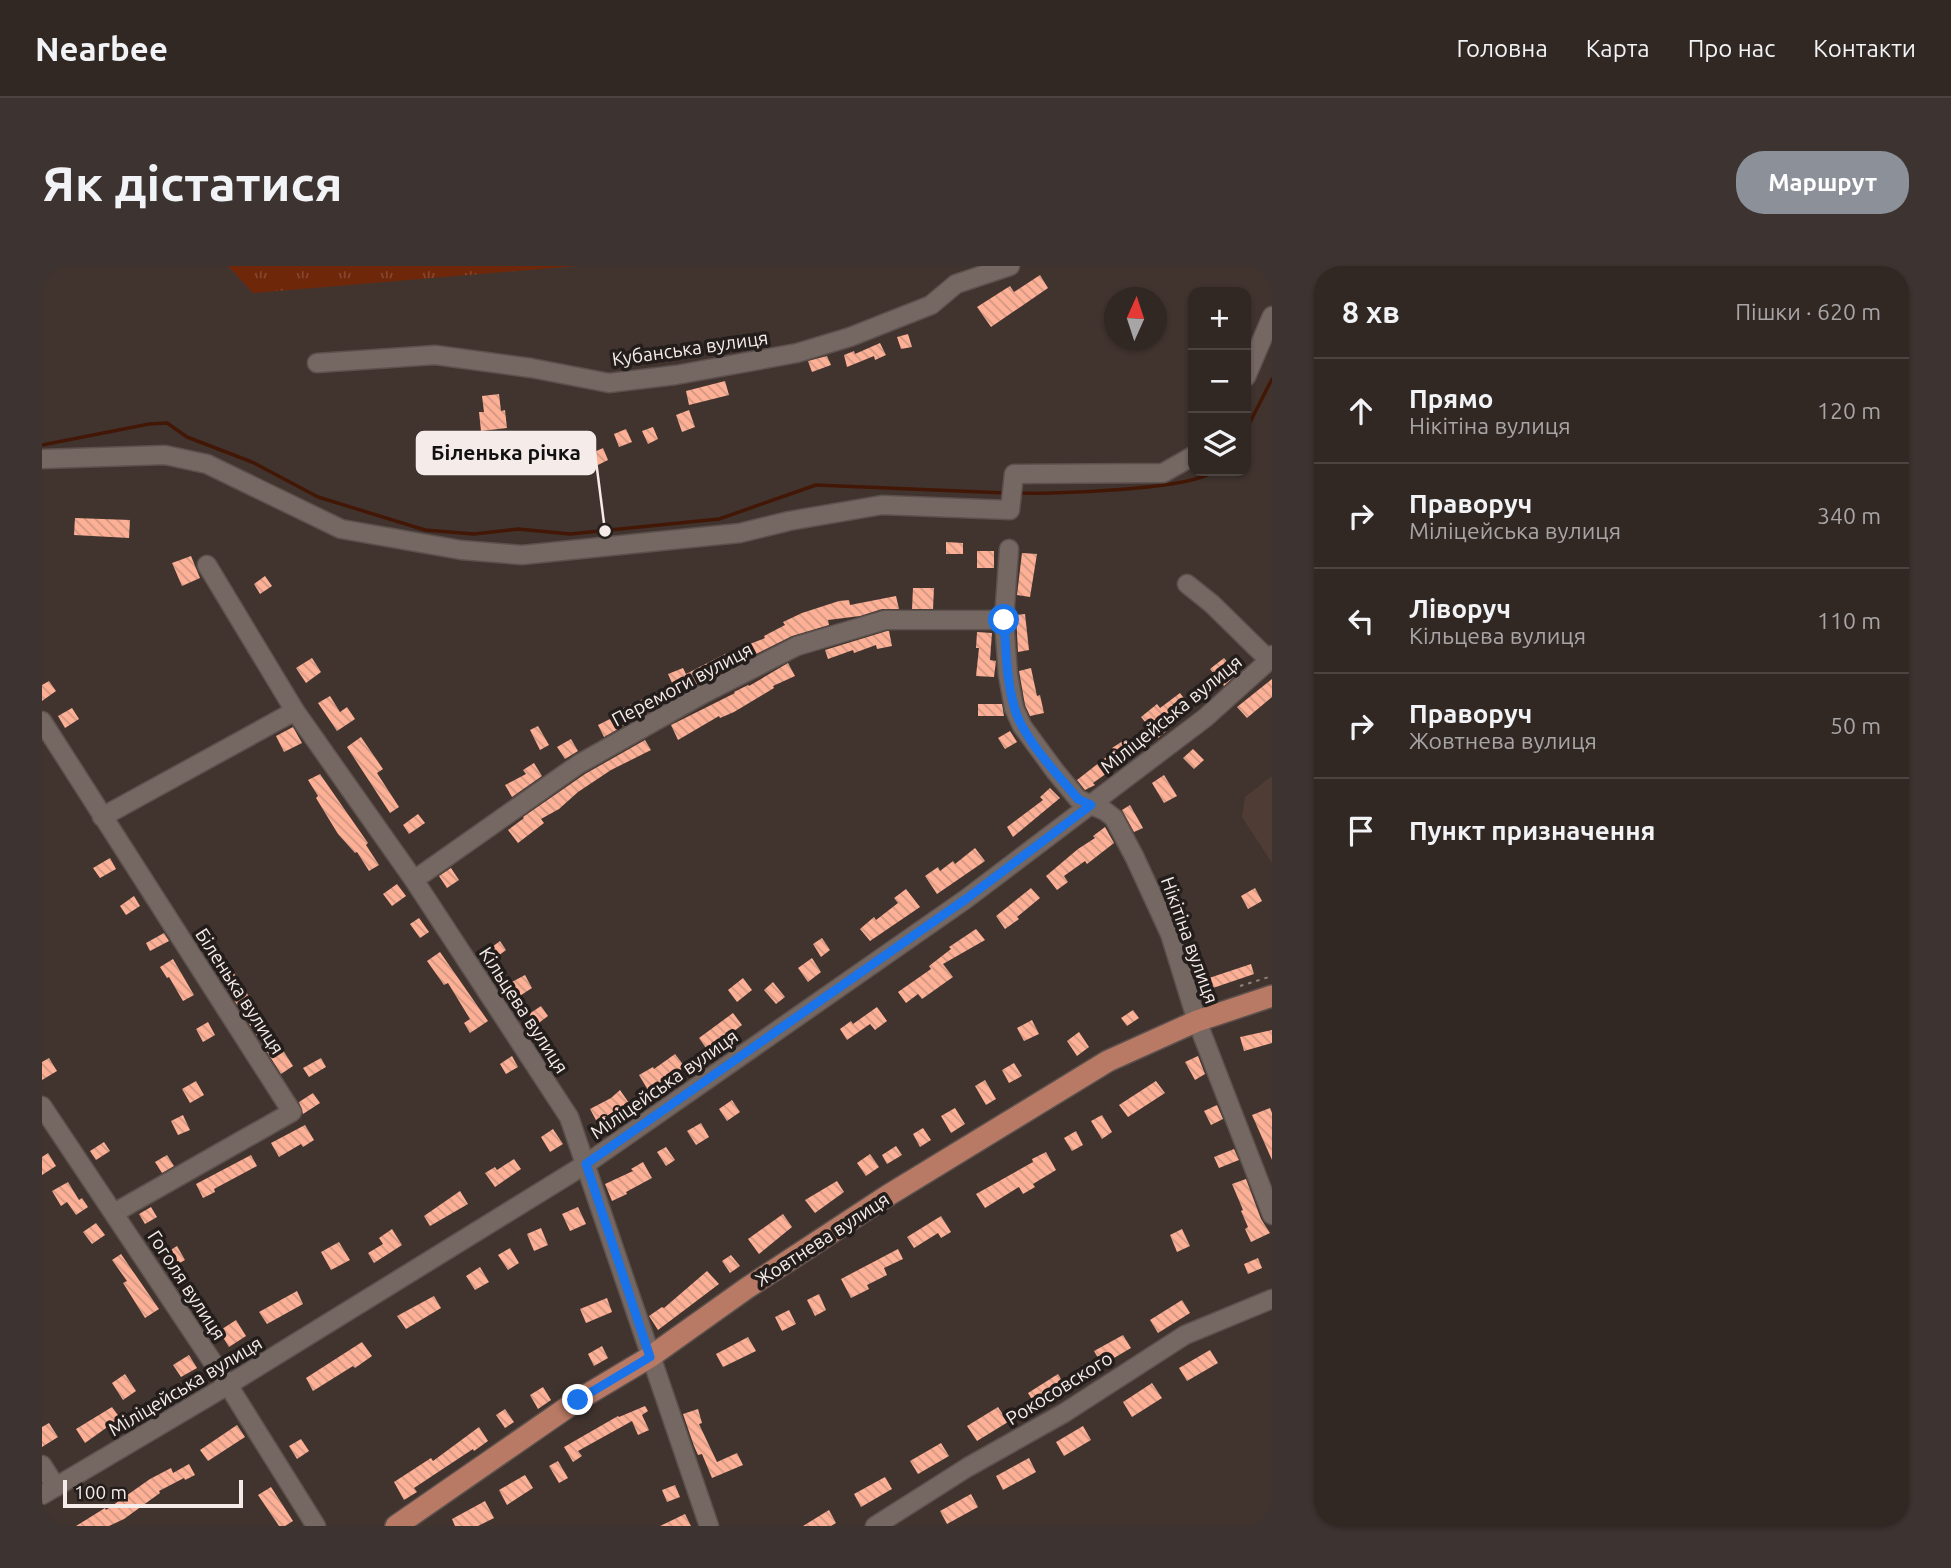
<!DOCTYPE html>
<html lang="uk">
<head>
<meta charset="utf-8">
<style>
	:root { --surface:#312723; --page:#3d3330; --text:#f1f3f6; --muted:#a8a5a6; --line:#4c4441; --accent:#8c9099 }
	body { margin:0; font-family:Ubuntu,sans-serif; background:var(--page); color:var(--text) }
	.controls { position:absolute; right:21px; top:21px; display:grid; overflow:hidden; border-radius:14px; box-shadow:0 2px 5px #0004 }
	.controls button { width:63px; height:63px; display:grid; place-items:center; padding:0; border:0; border-bottom:2px solid var(--line); background:var(--surface); color:var(--text); font:35px sans-serif }
	.compass { position:absolute; left:1062px; top:21px; width:63px; height:63px; border-radius:50%; background:var(--surface); box-shadow:0 2px 5px #0004; rotate:3deg }
	.scale { position:absolute; left:21px; bottom:18px; width:180px; box-sizing:border-box; padding-left:7px; border:4px solid #f5ece9; border-top:0; font-size:19px; line-height:24px; white-space:nowrap; color:#f5ece9; -webkit-text-stroke:5px #231d1b; paint-order:stroke }
	.stop { position:absolute; width:21px; height:21px; margin:-16px; border:5px solid #1a73e8; border-radius:50%; background:#fff }
	.stop.end { background:#1a73e8; border-color:#fff; box-shadow:0 2px 7px #0008 }
	.list { margin:0; padding:0; list-style:none }
	h2 { display:flex; justify-content:space-between; align-items:center; height:91px; margin:0; padding:0 28px; font-size:30px }
	h2 small { font-size:23px; font-weight:400; color:var(--muted) }
	.list li { display:grid; grid-template-columns:46px 1fr auto; gap:21px; align-items:center; box-sizing:border-box; height:105px; padding:0 28px; border-top:2px solid var(--line) }
	.list b { display:block; font-size:26px; white-space:nowrap }
	.list p { margin:0; font-size:23px; white-space:nowrap; color:var(--muted) }
	.list em { font-size:23px; font-style:normal; color:var(--muted) }
	.icon { flex:none; width:38px; height:38px; fill:none; stroke:currentColor; stroke-width:2; stroke-linecap:round; stroke-linejoin:round }
	.map { position:relative; flex:none; width:1230px; height:1260px; overflow:hidden; border-radius:28px }
	header { display:flex; align-items:center; gap:42px; box-sizing:border-box; height:98px; padding:0 35px; background:var(--surface); border-bottom:2px solid var(--line) }
	header strong { font-size:33px }
	nav { display:flex; gap:38px; margin-inline-start:auto; font-size:24px }
	.intro { display:flex; align-items:center; justify-content:space-between; box-sizing:border-box; height:168px; padding:0 42px }
	h1 { margin:0; font-size:49px }
	.button { padding:18px 32px; border-radius:28px; background:var(--accent); color:#fff; font-size:24px; font-weight:700 }
	main { display:flex; gap:42px; padding:0 42px }
	aside { flex:1; background:var(--surface); border-radius:28px; box-shadow:0 2px 5px #0004 }
	.map>svg:first-child { display:block }
	.built { fill:#4f3c35 }
	.grass { fill:url(#grass-tufts) }
	.lines { fill:none; stroke-linecap:round; stroke-linejoin:round }
	.stream { stroke:#431706; stroke-width:3.5 }
	.building { fill:url(#building-back-hatch) }
	.minor-casing { stroke:#5d514e; stroke-width:21 }
	.major-casing { stroke:#5d514e; stroke-width:24 }
	.path { stroke:#8e837e; stroke-width:2; stroke-dasharray:3.5 5; stroke-linecap:butt }
	.minor { stroke:#756762; stroke-width:18 }
	.major { stroke:#b87a64; stroke-width:21 }
	.route { stroke:#1a73e8; stroke-width:9 }
	.labels { text-anchor:middle; dominant-baseline:central; stroke-width:7; stroke-linejoin:round; paint-order:stroke }
	.street-label { font-size:19px; fill:#f5ece9; stroke:#231d1b }
	.leader { fill:none; stroke:#f5ece9; stroke-width:2.5 }
	.callout-dot { fill:#f5ece9; stroke:#231d1b; stroke-width:2.5 }
	.callout { fill:#f5ece9; stroke:#f5ece9; stroke-width:2.5 }
	.callout-label { font-size:21px; text-anchor:middle; font-weight:bold; fill:#111 }
</style>
</head>
<body>
<header>
<strong>Nearbee</strong>
<nav><a>Головна</a><a>Карта</a><a>Про нас</a><a>Контакти</a></nav>
</header>
<div class="intro"><h1>Як дістатися</h1><a class="button">Маршрут</a></div>
<main>
<div class="map">
<svg width="1230" height="1260" viewBox="0 0 1230 1260">
	<defs>
		<pattern id="grass-tufts" width="24" height="20" patternUnits="userSpaceOnUse" patternTransform="scale(1.75)"><rect width="24" height="20" fill="#6f270a"/><path d="M3 7l-1-3M5 7V3M7 7l1-3M15 17l-1-3M17 17v-4M19 17l1-3" fill="none" stroke="#84462e"/></pattern>
		<pattern id="building-back-hatch" width="6" height="6" patternUnits="userSpaceOnUse" patternTransform="scale(1.75)"><rect width="6" height="6" fill="#fdb096"/><path d="M-1 5l2 2M0 0l6 6M5-1l2 2" fill="none" stroke="#d09682"/></pattern>
	</defs>
	<rect width="100%" height="100%" fill="#41342f"/>
	<!-- built -->
	<path class="built" d="M1230 510V597L1200 551 1203 531Z"/>
	<!-- grass -->
	<path class="grass" d="M186 0H535L211 27Z"/>
	<g class="lines">
		<!-- stream -->
		<g class="stream">
			<path d="M1204 164 1230 113"/>
			<path d="M0 179 107 158 125 157 145 171 210 196 276 231 383 264 432 268 476 263 528 268 677 253 774 219 964 227"/>
			<path d="M975 227C1007 228 1152 224 1171 205"/>
		</g>
	</g>
	<!-- building -->
	<g class="building">
		<path d="M998 9 1006 22 949 61 935 41 968 20 972 26Z"/>
		<path d="M866 68 870 81 859 83 855 71Z"/>
		<path d="M838 77 844 89 833 94 832 90 805 101 802 89 812 85 813 88Z"/>
		<path d="M785 90 789 99 770 106 766 95Z"/>
		<path d="M683 115 687 129 647 139 644 125Z"/>
		<path d="M457 128 459 145 463 144 465 162 439 165 437 146H442L440 130Z"/>
		<path d="M647 144 653 161 640 166 634 149Z"/>
		<path d="M611 161 616 173 606 178 600 165Z"/>
		<path d="M584 163 590 176 577 181 572 168Z"/>
		<path d="M561 182 566 194 554 200 548 188Z"/>
		<path d="M33 252 88 254 87 272 32 269Z"/>
		<path d="M904 276 921 277V288H904Z"/>
		<rect x="935" y="285" width="17" height="17"/>
		<path d="M980 287 995 288 988 331 975 329Z"/>
		<path d="M149 290 158 312 140 320 130 297Z"/>
		<path d="M223 310 230 320 218 328 212 318Z"/>
		<path d="M871 322H892L891 343H870Z"/>
		<path d="M854 330 857 343H840L818 350 786 354 787 359 750 370 607 442 608 445 589 453 590 455 562 471 556 459 572 451 571 447 631 419 626 408 641 402 644 408 687 386 723 372 722 370 743 359 741 356 760 347 797 335 807 334 808 339Z"/>
		<path d="M983 348 987 384 976 386 974 349Z"/>
		<path d="M845 365H847L850 380 835 383 834 379 812 387 811 384 786 393 783 384Z"/>
		<path d="M935 366 950 367 948 394 954 395 952 411 934 410 937 382H934Z"/>
		<path d="M270 392 279 406 264 417 254 402Z"/>
		<path d="M1182 392 1195 408 1182 420 1168 403Z"/>
		<path d="M746 397 753 410 731 420 732 422 692 446 678 452 677 450 636 474 629 459 693 427 692 426 706 419 707 420Z"/>
		<path d="M989 402 995 430 998 429 1002 447 988 450 983 439 977 405Z"/>
		<path d="M1230 413V431L1205 452 1195 441Z"/>
		<path d="M7 415 14 425 0 435V419Z"/>
		<path d="M1138 427 1150 443 1116 472 1099 451 1115 438 1118 442Z"/>
		<path d="M288 430 298 446 305 441 313 453 295 465 276 437Z"/>
		<path d="M936 438H960L962 450H936Z"/>
		<path d="M30 442 37 453 23 462 16 450Z"/>
		<path d="M496 460 507 479 498 484 488 464Z"/>
		<path d="M251 461 260 477 242 486 234 470Z"/>
		<path d="M968 465 975 476 963 483 956 472Z"/>
		<path d="M319 471 341 503 335 507 357 541 348 547 305 481Z"/>
		<path d="M529 473 536 485 523 493 515 481Z"/>
		<path d="M1084 473 1095 489 1079 497 1051 517 1053 519 1043 524 1035 514 1072 485 1070 482Z"/>
		<path d="M603 474 609 484 569 504 536 526 517 543 499 553 502 557 476 577 466 564 482 552 481 551 543 508Z"/>
		<path d="M1151 483 1162 494 1152 503 1141 492Z"/>
		<path d="M492 497 500 510 470 531 463 519 484 508 481 504Z"/>
		<path d="M278 508 326 577 324 579 337 599 327 605 315 586 313 587 296 568 274 532 276 530 266 514Z"/>
		<path d="M1122 509 1135 530 1122 537 1110 517Z"/>
		<path d="M1008 522 1018 532 971 571 965 561 1001 534 998 531Z"/>
		<path d="M1088 539 1101 562 1092 566 1080 544Z"/>
		<path d="M376 548 383 557 367 568 361 559Z"/>
		<path d="M1063 561 1072 577 1045 598 1043 595 1022 610 1026 616 1015 624 1004 610 1036 583 1053 572 1051 570Z"/>
		<path d="M933 582 943 595 895 628 883 610 896 601 898 605 911 595 913 598Z"/>
		<path d="M68 592 74 603 58 612 51 602Z"/>
		<path d="M409 602 417 614 405 622 397 610Z"/>
		<path d="M355 618 364 630 350 640 341 628Z"/>
		<path d="M989 622 998 632 975 651 977 653 963 663 954 650Z"/>
		<path d="M1213 622 1220 635 1206 643 1199 630Z"/>
		<path d="M864 623 878 641 828 675 818 663 832 651 834 654 856 637 852 632Z"/>
		<path d="M92 630 98 640 84 649 78 640Z"/>
		<path d="M377 652 387 666 378 672 368 658Z"/>
		<path d="M934 663 943 674 901 698 911 711 880 733 876 728 864 737 856 726 889 703 887 700 909 683 907 681Z"/>
		<path d="M122 667 127 675 108 685 104 677Z"/>
		<path d="M780 672 788 684 779 691 771 678Z"/>
		<path d="M458 675 464 684 452 693 446 684Z"/>
		<path d="M178 685 251 800 239 808 166 693Z"/>
		<path d="M398 686 446 755 428 767 422 757 428 753 406 717 402 719 385 695Z"/>
		<path d="M770 692 779 706 766 716 756 702Z"/>
		<path d="M131 693 152 729 141 735 127 711 125 712 118 701Z"/>
		<path d="M1209 698 1212 708 1171 722 1172 726 1159 731 1154 714 1166 709 1167 712Z"/>
		<path d="M483 709 490 722 476 731 468 717Z"/>
		<path d="M701 712 710 724 695 736 686 724Z"/>
		<path d="M731 716 743 731 734 738 722 724Z"/>
		<path d="M499 740 506 750 494 759 487 748Z"/>
		<path d="M835 741 845 755 833 764 828 758 805 774 798 763 809 755 811 758Z"/>
		<path d="M1091 744 1097 752 1085 760 1079 752Z"/>
		<path d="M691 747 700 759 666 785 657 772Z"/>
		<path d="M990 754 997 768 982 775 975 762Z"/>
		<path d="M166 756 173 769 161 776 154 763Z"/>
		<path d="M1230 764V777L1202 785 1198 771Z"/>
		<path d="M1037 766 1047 781 1035 790 1025 775Z"/>
		<path d="M633 788 643 801 606 824 597 809 611 801 612 803Z"/>
		<path d="M470 790 476 801 464 808 458 798Z"/>
		<path d="M1156 790 1163 808 1153 814 1143 796Z"/>
		<path d="M7 792 15 805 0 814V796Z"/>
		<path d="M279 792 284 801 267 811 261 802Z"/>
		<path d="M972 797 980 810 967 817 960 804Z"/>
		<path d="M943 814 954 833 944 839 933 820Z"/>
		<path d="M154 815 162 829 148 837 140 823Z"/>
		<path d="M1114 815 1123 827 1086 851 1077 839Z"/>
		<path d="M578 824 587 837 555 856 548 843 569 832Z"/>
		<path d="M271 827 278 837 261 848 257 836Z"/>
		<path d="M690 834 698 846 685 855 677 843Z"/>
		<path d="M1175 839 1181 853 1169 859 1162 845Z"/>
		<path d="M913 842 923 858 909 867 899 850Z"/>
		<path d="M1228 842 1230 847V894L1210 849Z"/>
		<path d="M141 849 148 864 136 869 129 855Z"/>
		<path d="M1060 849 1070 866 1060 873 1049 855Z"/>
		<path d="M659 857 667 871 654 879 645 865Z"/>
		<path d="M263 859 272 874 261 881 259 878 237 891 229 877Z"/>
		<path d="M881 862 889 874 878 881 871 868Z"/>
		<path d="M511 863 521 878 508 886 499 871Z"/>
		<path d="M1034 865 1041 879 1030 885 1022 872Z"/>
		<path d="M62 876 68 885 54 894 48 885Z"/>
		<path d="M854 880 860 889 845 898 840 889Z"/>
		<path d="M624 881 633 894 624 900 615 886Z"/>
		<path d="M1192 883 1197 894 1177 902 1172 891Z"/>
		<path d="M1004 886 1014 904 991 918 993 921 981 928 977 921 943 942 934 928 991 896 990 893Z"/>
		<path d="M6 887 14 900 0 909V891Z"/>
		<path d="M828 888 837 901 824 910 815 897Z"/>
		<path d="M125 889 132 900 120 907 113 896Z"/>
		<path d="M209 889 215 900 172 923 173 926 161 932 154 918Z"/>
		<path d="M472 893 479 903 453 921 443 907 453 901 455 904Z"/>
		<path d="M601 896 610 912 584 926 585 928 570 935 563 918 591 905 589 903Z"/>
		<path d="M1204 913 1219 953 1228 967 1209 976 1203 963 1206 961 1199 945 1201 944 1190 918Z"/>
		<path d="M795 915 802 926 773 947 763 934Z"/>
		<path d="M26 916 37 934 40 932 46 941 34 949 25 936 19 940 10 925Z"/>
		<path d="M418 925 426 938 388 960 382 950Z"/>
		<path d="M109 941 115 951 103 958 97 948Z"/>
		<path d="M536 941 544 958 528 965 520 948Z"/>
		<path d="M741 948 750 961 717 988 706 973Z"/>
		<path d="M899 950 909 966 899 972 896 967 872 982 865 971Z"/>
		<path d="M54 957 63 969 50 978 41 966Z"/>
		<path d="M499 962 506 979 492 985 485 968Z"/>
		<path d="M350 963 360 979 332 997 326 987 341 978 337 972Z"/>
		<path d="M1140 963 1148 980 1135 986 1128 969Z"/>
		<path d="M297 976 308 994 289 1004 279 986Z"/>
		<path d="M135 980 143 994 130 1001 122 988Z"/>
		<path d="M468 982 477 997 466 1004 456 989Z"/>
		<path d="M856 983 861 993 842 1002 845 1009 825 1019 827 1023 809 1032 799 1013Z"/>
		<path d="M79 988 117 1043 103 1052 81 1017 85 1015 70 994Z"/>
		<path d="M689 989 698 1000 688 1007 680 995Z"/>
		<path d="M1216 992 1220 1002 1206 1008 1202 998Z"/>
		<path d="M438 1001 447 1016 433 1024 424 1010Z"/>
		<path d="M665 1005 677 1018 616 1064 607 1050 620 1041 622 1042Z"/>
		<path d="M255 1025 261 1038 225 1058 217 1046Z"/>
		<path d="M777 1028 784 1044 773 1050 765 1034Z"/>
		<path d="M392 1030 399 1042 364 1063 355 1050Z"/>
		<path d="M565 1032 570 1046 544 1057 538 1043Z"/>
		<path d="M1140 1034 1148 1047 1116 1067 1108 1054Z"/>
		<path d="M747 1044 754 1058 740 1065 733 1051Z"/>
		<path d="M194 1054 204 1070 187 1081 177 1065Z"/>
		<path d="M1081 1069 1089 1082 1060 1099 1052 1085Z"/>
		<path d="M706 1071 714 1085 681 1101 674 1088Z"/>
		<path d="M320 1076 330 1090 313 1102 311 1100 271 1125 264 1112Z"/>
		<path d="M560 1080 566 1092 552 1100 546 1088Z"/>
		<path d="M1168 1084 1176 1097 1145 1115 1137 1102Z"/>
		<path d="M147 1089 155 1102 139 1111 131 1099Z"/>
		<path d="M83 1108 94 1125 81 1134 70 1117Z"/>
		<path d="M1016 1108 1024 1121 994 1140 986 1127Z"/>
		<path d="M1110 1117 1120 1132 1090 1151 1081 1136Z"/>
		<path d="M501 1121 509 1134 496 1143 488 1129Z"/>
		<path d="M603 1140 606 1145 600 1149 607 1164 596 1169 590 1155 536 1185 540 1190 531 1196 522 1181 576 1150 577 1151Z"/>
		<path d="M70 1141 78 1152 43 1177 34 1163Z"/>
		<path d="M956 1141 966 1156 935 1175 925 1160Z"/>
		<path d="M463 1143 472 1156 463 1162 454 1149Z"/>
		<path d="M656 1143 660 1157 657 1158 675 1196 695 1187 701 1199 670 1212 660 1188 656 1189 652 1180 641 1148Z"/>
		<path d="M7 1157 16 1171 0 1181V1161Z"/>
		<path d="M195 1159 203 1171 166 1195 158 1184Z"/>
		<path d="M1041 1160 1049 1174 1022 1190 1014 1176Z"/>
		<path d="M437 1161 446 1175 432 1185 431 1183 372 1222 375 1226 362 1234 352 1216 389 1192 391 1195Z"/>
		<path d="M259 1173 267 1185 255 1193 247 1180Z"/>
		<path d="M899 1177 907 1190 876 1208 868 1195Z"/>
		<path d="M987 1192 994 1206 961 1224 954 1210Z"/>
		<path d="M516 1195 526 1212 517 1217 507 1200Z"/>
		<path d="M147 1198 153 1209 143 1214 142 1212 117 1225 118 1227 82 1253 67 1260H34L63 1242 64 1244 108 1213 129 1202 131 1207Z"/>
		<path d="M483 1209 491 1222 465 1239 457 1224Z"/>
		<path d="M843 1211 850 1223 819 1241 812 1228Z"/>
		<path d="M633 1219 638 1231 625 1236 620 1224Z"/>
		<path d="M229 1221 251 1255 243 1260H237L216 1229Z"/>
		<path d="M929 1228 936 1241 905 1258 898 1245Z"/>
		<path d="M443 1235 452 1252 436 1260H413L410 1253Z"/>
		<path d="M787 1244 794 1257 789 1260H761Z"/>
		<path d="M643 1248 649 1260H618Z"/>
	</g>
	<g class="lines">
		<!-- minor casing -->
		<g class="minor-casing">
			<g id="minor">
				<path d="M275 97 393 89 489 102 567 117 634 109 755 87 808 71 889 39 914 18 968 0"/>
				<path d="M1204 111 1230 50"/>
				<path d="M0 193 123 189 165 198 299 263 419 284 480 289 698 267 747 255 840 239 968 244 972 208 1121 207 1151 190"/>
				<path d="M967 283 962 354 966 409 972 442 980 460 1013 505 1036 533 1063 545 1072 552 1093 592 1128 668 1155 755 1230 949"/>
				<path d="M165 299 253 445 372 614 527 851 667 1260"/>
				<path d="M1145 318 1170 338 1226 393"/>
				<path d="M0 455 250 846 72 947"/>
				<path d="M60 551 253 445"/>
				<path d="M372 614 537 498 661 428 755 380 843 354H962"/>
				<path d="M0 840 186 1119 274 1260"/>
				<path d="M0 1199 14 1221"/>
				<path d="M0 1229 186 1119 544 898 924 633 1163 452 1222 399 1230 389"/>
				<path d="M833 1260 926 1201 1022 1147 1143 1069 1230 1033"/>
			</g>
		</g>
		<!-- major casing -->
		<g class="major-casing">
			<path id="major" d="M354 1260 536 1134 608 1091 705 1022 845 930 1066 795 1155 755 1230 730"/>
		</g>
		<!-- path -->
		<path class="path" d="M1198 720 1230 710"/>
		<!-- minor -->
		<use href="#minor" class="minor"/>
		<!-- major -->
		<use href="#major" class="major"/>
	</g>
	<g class="lines">
		<!-- route -->
		<path class="route" d="M536 1134 608 1091 544 898 924 633 1049 539 1036 533C1016 509 979 470 972 440 964 412 964 382 962 354"/>
	</g>
	<g class="labels">
		<!-- street labels -->
		<g class="street-label">
			<text transform="translate(648 82) rotate(-8)">Кубанська вулиця</text>
			<text transform="translate(640 418) rotate(-28)">Перемоги вулиця</text>
			<text transform="translate(1129 448) rotate(-39)">Міліцейська вулиця</text>
			<text transform="translate(1148 674) rotate(70)">Нікітіна вулиця</text>
			<text transform="translate(198 725) rotate(57)">Біленька вулиця</text>
			<text transform="translate(482 744) rotate(57)">Кільцева вулиця</text>
			<text transform="translate(622 818) rotate(-35)">Міліцейська вулиця</text>
			<text transform="translate(780 973) rotate(-33)">Жовтнева вулиця</text>
			<text transform="translate(145 1019) rotate(57)">Гоголя вулиця</text>
			<text transform="translate(143 1120) rotate(-31)">Міліцейська вулиця</text>
			<text transform="translate(1017 1122) rotate(-32)">Рокосовского</text>
		</g>
	</g>
	<!-- callouts -->
	<path class="leader" d="M563 265L553 187"/>
	<circle class="callout-dot" cx="563" cy="265" r="7"/>
	<rect class="callout" x="375" y="166" width="178" height="42" rx="7"/>
	<g class="callout-label">
		<text x="464" y="194">Біленька річка</text>
	</g>
</svg>
<div class="controls">
<button>+</button>
<button>−</button>
<button><svg class="icon" aria-label="layers" viewBox="0 0 24 24"><path d="M12 4l9 5-9 5-9-5zM3 14l9 5 9-5"/></svg></button>
</div>
<svg class="compass" viewBox="-18 -18 36 36"><path d="M0-13l5 13h-10z" fill="#e53935"/><path d="M0 13l5-13h-10z" fill="#a8a5a6"/></svg>
<div class="scale">100 m</div>
<div class="stop" style="left:962px;top:354px"></div>
<div class="stop end" style="left:536px;top:1134px"></div>
</div>
<aside>
<h2>8 хв<small>Пішки · 620 m</small></h2>
<ul class="list">
<li><svg class="icon" aria-label="ahead" viewBox="0 0 24 24"><path d="M12 20V5M6 11l6-6 6 6"/></svg><div><b>Прямо</b><p>Нікітіна вулиця</p></div><em>120 m</em></li>
<li><svg class="icon" aria-label="right" viewBox="0 0 24 24"><path d="M7 20v-9h11M14 6l5 5-5 5"/></svg><div><b>Праворуч</b><p>Міліцейська вулиця</p></div><em>340 m</em></li>
<li><svg class="icon" aria-label="left" viewBox="0 0 24 24"><path d="M17 20v-9H6M10 6l-5 5 5 5"/></svg><div><b>Ліворуч</b><p>Кільцева вулиця</p></div><em>110 m</em></li>
<li><svg class="icon" aria-label="right" viewBox="0 0 24 24"><path d="M7 20v-9h11M14 6l5 5-5 5"/></svg><div><b>Праворуч</b><p>Жовтнева вулиця</p></div><em>50 m</em></li>
<li><svg class="icon" aria-label="arrive" viewBox="0 0 24 24"><path d="M6 21V4h12l-3 4 3 4H6"/></svg><div><b>Пункт призначення</b></div></li>
</ul>
</aside>
</main>
</body>
</html>
